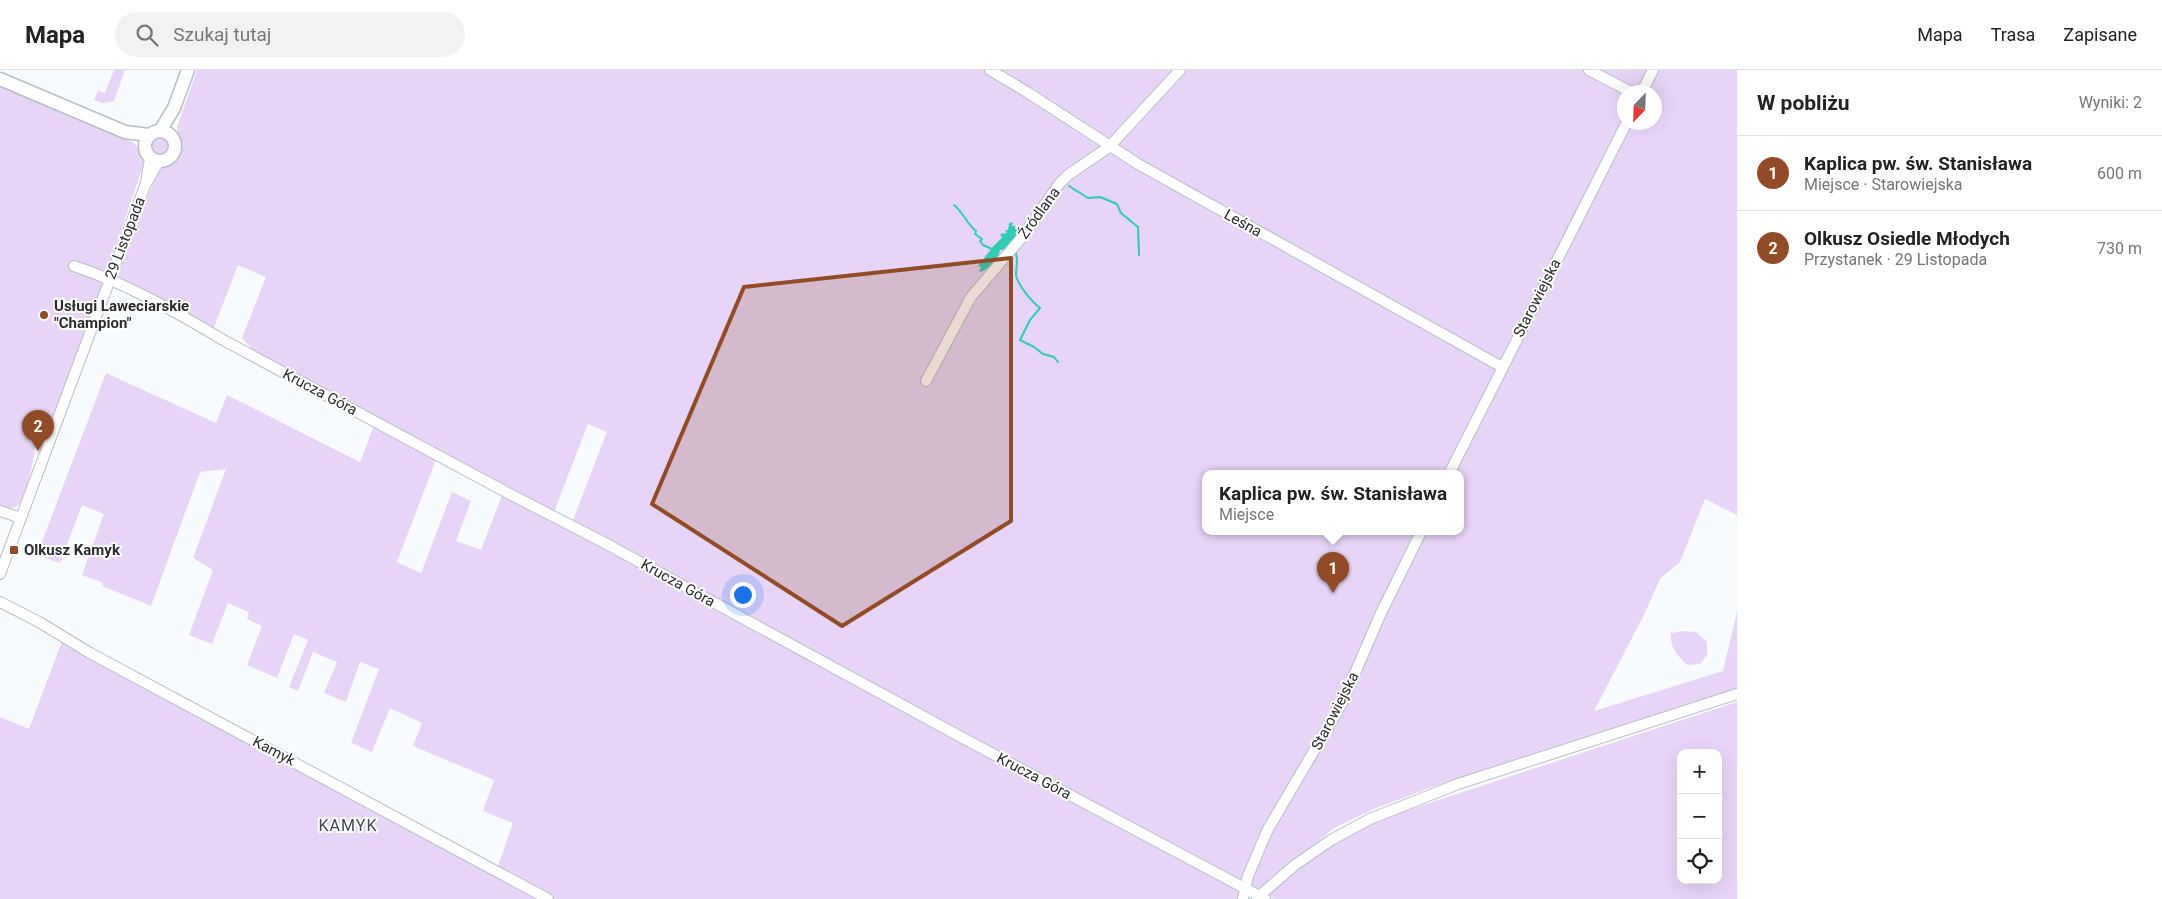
<!DOCTYPE html>
<html lang="pl">
<head>
<meta charset="utf-8">
<style>
	:root { --surface:#fff; --page:#f2f2f2; --text:#222; --muted:#767676; --line:#e0e0e0; --accent:#924b27 }
	body { margin:0; font-family:Roboto,sans-serif; background:var(--page); color:var(--text) }
	.controls { position:absolute; right:15px; bottom:15px; display:grid; overflow:hidden; border-radius:10px; box-shadow:0 5px 20px #0002 }
	.controls button { width:45px; height:45px; display:grid; place-items:center; padding:0; border:0; border-bottom:1px solid var(--line); background:var(--surface); color:var(--text); font:25px sans-serif }
	.compass { position:absolute; left:1617px; top:15px; width:45px; height:45px; border-radius:50%; background:var(--surface); box-shadow:0 5px 20px #0002; rotate:203deg }
	.you { position:absolute; left:742px; top:524px; width:18px; height:18px; margin:-12px; border:4px solid #fff; border-radius:50%; background:#1a73e8; box-shadow:0 0 0 8px #1a73e833 }
	.badge { display:grid; place-items:center; width:32px; height:32px; border-radius:50%; background:var(--accent); color:#fff; font-size:16px; font-weight:700 }
	.pin { position:absolute; translate:-50% -41px; filter:drop-shadow(0 1px 2px #0008) }
	.pin::after { content:''; position:absolute; top:26px; width:18px; height:15px; background:inherit; clip-path:polygon(0 0,100% 0,50% 100%) }
	.popup { position:absolute; left:1202px; top:400px; width:262px; height:65px; box-sizing:border-box; display:grid; place-content:center; border-radius:10px; background:var(--surface); filter:drop-shadow(0 1px 4px #0005); font-size:16px; white-space:nowrap; color:var(--muted) }
	.popup b { font-size:19px; color:var(--text) }
	.popup::after { content:''; position:absolute; left:50%; top:100%; margin-left:-10px; border:10px solid transparent; border-top-color:var(--surface) }
	.list { margin:0; padding:0; list-style:none }
	h2 { display:flex; justify-content:space-between; align-items:center; height:65px; margin:0; padding:0 20px; font-size:21px }
	h2 small { font-size:16px; font-weight:400; color:var(--muted) }
	.list li { display:grid; grid-template-columns:32px 1fr auto; gap:15px; align-items:center; box-sizing:border-box; height:75px; padding:0 20px; border-top:1px solid var(--line) }
	.list b { display:block; font-size:19px; white-space:nowrap }
	.list p { margin:0; font-size:16px; white-space:nowrap; color:var(--muted) }
	.list em { font-size:16px; font-style:normal; color:var(--muted) }
	.icon { flex:none; width:28px; height:28px; fill:none; stroke:currentColor; stroke-width:2; stroke-linecap:round; stroke-linejoin:round }
	.map { position:relative; flex:none; width:1737px; height:829px; overflow:hidden }
	header { display:flex; align-items:center; gap:30px; box-sizing:border-box; height:70px; padding:0 25px; background:var(--surface); border-bottom:1px solid var(--line) }
	header strong { font-size:24px }
	nav { display:flex; gap:28px; margin-inline-start:auto; font-size:18px }
	.search { width:350px; height:45px; background:var(--page); display:flex; align-items:center; gap:12px; box-sizing:border-box; padding:0 18px; border-radius:28px; color:var(--muted); font-size:19px }
	main { display:flex }
	aside { flex:1; background:var(--surface) }
	.map>svg:first-child { display:block }
	.green { fill:#e7d5f7; fill-rule:evenodd }
	.water { fill:#30ccb4 }
	.lines { fill:none; stroke-linecap:round; stroke-linejoin:round }
	.stream { stroke:#30ccb4; stroke-width:2 }
	.minor-casing { stroke:#b5bfc7; stroke-width:12 }
	.major-casing { stroke:#b5bfc7; stroke-width:15 }
	.minor { stroke:#fff; stroke-width:10 }
	.major { stroke:#fff; stroke-width:12 }
	.marked { fill:#924b27; fill-opacity:0.2; stroke:#924b27; stroke-width:4; stroke-linejoin:round }
	.poi-dot { fill:#924b27; stroke:#fff; stroke-width:2 }
	.labels { text-anchor:middle; dominant-baseline:central; stroke-width:4; stroke-linejoin:round; paint-order:stroke }
	.street-label { font-size:15px; fill:#292d30; stroke:#fff }
	.poi-label { font-size:15px; font-weight:bold; fill:#292d30; stroke:#fff; text-anchor:start }
	.neighbourhood-label { font-size:16px; letter-spacing:1px; fill:#40484f; stroke:#fff }
</style>
</head>
<body>
<header>
<strong>Mapa</strong>
<div class="search"><svg class="icon" aria-label="search" viewBox="0 0 24 24"><circle cx="10" cy="10" r="6"/><path d="M15 15l6 6"/></svg>Szukaj tutaj</div>
<nav><a>Mapa</a><a>Trasa</a><a>Zapisane</a></nav>
</header>
<main>
<div class="map">
<svg width="1737" height="829" viewBox="0 0 1737 829">
	<rect width="100%" height="100%" fill="#f7fbfe"/>
	<!-- green -->
	<g class="green">
		<path d="M114 0H125L114 31 102 33 94 30 98 21 105 23Z"/>
		<path d="M197 0H1737V445L1705 429 1680 492 1660 509 1644 545 1594 641 1723 601 1737 541V618L1429 718 1374 739 1334 758 1259 820 1230 810 573 450 607 362 588 354 554 442 258 285 242 268 266 207 238 195 213 260 149 223 120 209 117 207 120 192 158 102 173 91 177 86 180 78 177 57ZM1624 22H1654V52H1624ZM1206 404H1460V462H1206Z"/>
		<path d="M0 13 131 71C141 78 144 85 143 96L98 228 50 356 42 373 35 377 33 382 35 383C31 395 27 433 15 437 10 439 5 437 0 436Z"/>
		<circle cx="160" cy="76" r="10"/>
		<path d="M106 303 216 353 227 325 360 392 375 353 437 387 397 492 421 503 452 422 471 431 456 471 481 480 503 423 1241 821 1239 829H553L497 799 513 753 483 741 494 710 413 676 422 653 390 638 372 682 351 673 379 599 360 592 346 632 324 623 337 592 313 582 298 621 289 617 308 570 294 564 277 608 247 595 262 556 247 549 249 542 228 533 212 574 189 565 213 500 193 488 226 399 200 402 151 536 102 516 103 513 82 505 104 444 82 435 60 493 37 485Z"/>
		<path d="M1684 561 1696 562 1707 572V585L1700 594 1687 595C1677 585 1670 578 1671 563Z"/>
		<path d="M62 571 542 829H0V647L29 659Z"/>
		<path d="M1737 632V829H1275L1265 824 1359 756ZM1681 683H1718V810H1681Z"/>
	</g>
	<!-- water -->
	<path class="water" d="M1013 152 1012 156H1015V159L1019 160V164L1007 179 1000 180C999 188 986 202 979 202L981 197 978 196C987 185 992 176 1002 168L1000 164 1007 163 1005 160H1008L1009 153Z"/>
	<g class="lines">
		<!-- stream -->
		<g class="stream">
			<path d="M1069 116 1088 128 1100 127 1117 134 1121 143 1138 157 1139 185"/>
			<path d="M954 135C963 142 967 154 976 161L975 164 982 169 980 171 983 175 992 179"/>
			<path d="M1015 181C1019 190 1016 196 1016 205 1017 214 1032 232 1040 238L1030 250 1020 270 1034 277 1043 284 1054 287 1058 292"/>
		</g>
		<!-- minor casing -->
		<g class="minor-casing">
			<g id="minor">
				<path d="M990 0 1027 22 1138 94 1502 297"/>
				<path d="M1589 0 1631 22"/>
				<path d="M1642 22 1653 0"/>
				<path d="M147 112 159 91"/>
				<path d="M74 196C128 214 176 242 225 271L506 422 603 472 961 667 1265 829"/>
				<path d="M926 311 971 227 1023 166 1059 114 1068 105 1109 77 1180 0"/>
				<path d="M1449 404 1627 52"/>
				<path d="M0 441 21 448"/>
				<path d="M0 504 146 113 150 88"/>
				<path d="M0 532 39 552 90 583 548 829"/>
				<path d="M1257 828 1295 795 1331 770 1370 749 1458 714 1737 624"/>
				<path d="M1243 829 1248 806 1267 761 1342 633 1381 543 1421 462"/>
			</g>
		</g>
		<!-- major casing -->
		<g class="major-casing">
			<g id="major">
				<path d="M0 9 125 62 149 65"/>
				<circle cx="160" cy="76" r="15"/>
				<path d="M160 61 174 38 188 0"/>
			</g>
		</g>
		<!-- minor -->
		<use href="#minor" class="minor"/>
		<!-- major -->
		<use href="#major" class="major"/>
	</g>
	<!-- marked area -->
	<path class="marked" d="M1011 188V451L842 556 652 434 744 217Z"/>
	<!-- markers -->
	<g class="poi-dot">
		<circle cx="44" cy="245" r="5"/>
		<rect x="9" y="475" width="10" height="10" rx="2.5"/>
	</g>
	<g class="labels">
		<!-- street labels -->
		<g class="street-label">
			<text transform="translate(1039 143) rotate(-54)">Źródlana</text>
			<text transform="translate(1243 153) rotate(29)">Leśna</text>
			<text transform="translate(125 168) rotate(-69)">29 Listopada</text>
			<text transform="translate(1537 228) rotate(-63)">Starowiejska</text>
			<text transform="translate(320 322) rotate(28)">Krucza Góra</text>
			<text transform="translate(678 513) rotate(29)">Krucza Góra</text>
			<text transform="translate(1335 641) rotate(-63)">Starowiejska</text>
			<text transform="translate(274 681) rotate(28)">Kamyk</text>
			<text transform="translate(1034 706) rotate(28)">Krucza Góra</text>
		</g>
		<!-- poi labels -->
		<g class="poi-label">
			<text x="54" y="236">Usługi Laweciarskie<tspan x="54" dy="17">"Champion"</tspan></text>
			<text x="24" y="480">Olkusz Kamyk</text>
		</g>
		<!-- neighbourhood labels -->
		<g class="neighbourhood-label">
			<text x="348" y="755">KAMYK</text>
		</g>
	</g>
</svg>
<div class="controls">
<button>+</button>
<button>−</button>
<button><svg class="icon" aria-label="locate" viewBox="0 0 24 24"><circle cx="12" cy="12" r="6"/><path d="M12 2v4M12 18v4M2 12h4M18 12h4"/></svg></button>
</div>
<svg class="compass" viewBox="-18 -18 36 36"><path d="M0-13l5 13h-10z" fill="#e53935"/><path d="M0 13l5-13h-10z" fill="#767676"/></svg>
<div class="you"></div>
<div class="pin badge" style="left:1333px;top:523px">1</div>
<div class="popup"><b>Kaplica pw. św. Stanisława</b>Miejsce</div>
<div class="pin badge" style="left:38px;top:381px">2</div>
</div>
<aside>
<h2>W pobliżu<small>Wyniki: 2</small></h2>
<ul class="list">
<li><span class="badge">1</span><div><b>Kaplica pw. św. Stanisława</b><p>Miejsce · Starowiejska</p></div><em>600 m</em></li>
<li><span class="badge">2</span><div><b>Olkusz Osiedle Młodych</b><p>Przystanek · 29 Listopada</p></div><em>730 m</em></li>
</ul>
</aside>
</main>
</body>
</html>
